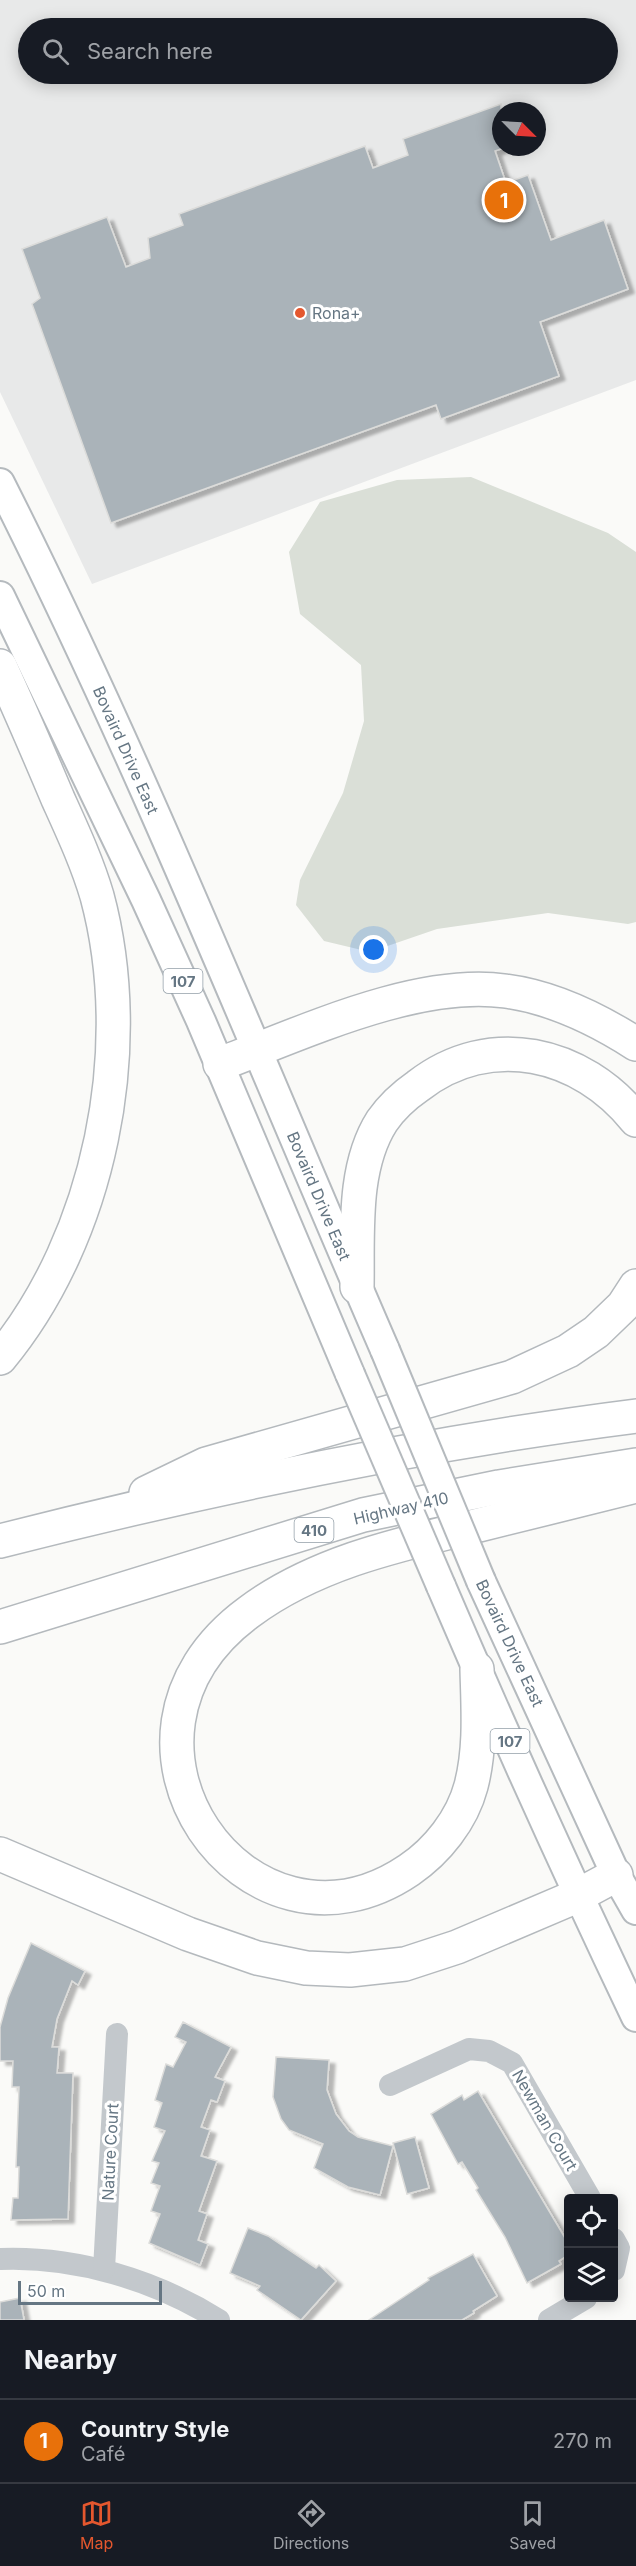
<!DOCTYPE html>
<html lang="en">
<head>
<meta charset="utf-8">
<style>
	:root { --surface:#171b24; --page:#20242c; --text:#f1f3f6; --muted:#9ea1a6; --line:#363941; --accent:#e4572e }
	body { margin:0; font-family:Inter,sans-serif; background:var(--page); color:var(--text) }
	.controls { position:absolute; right:18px; bottom:18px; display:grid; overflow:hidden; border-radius:6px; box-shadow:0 3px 15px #0003 }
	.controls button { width:54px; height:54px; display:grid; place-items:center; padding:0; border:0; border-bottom:2px solid var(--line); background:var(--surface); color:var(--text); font:30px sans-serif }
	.compass { position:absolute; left:492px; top:102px; width:54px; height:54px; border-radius:50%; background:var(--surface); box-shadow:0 3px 15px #0003; rotate:114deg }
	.scale { position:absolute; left:18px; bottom:15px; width:144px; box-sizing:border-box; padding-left:6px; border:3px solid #657683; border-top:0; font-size:16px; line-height:21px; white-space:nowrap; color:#657683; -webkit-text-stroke:4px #fff; paint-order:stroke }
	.you { position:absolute; left:374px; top:950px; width:21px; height:21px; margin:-15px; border:4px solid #fff; border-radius:50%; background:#1a73e8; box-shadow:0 0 0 9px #1a73e833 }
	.badge { display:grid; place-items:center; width:39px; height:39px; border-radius:50%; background:var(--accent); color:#fff; font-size:20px; font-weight:700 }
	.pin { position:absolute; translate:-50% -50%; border:3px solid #fff; box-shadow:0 2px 6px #0006 }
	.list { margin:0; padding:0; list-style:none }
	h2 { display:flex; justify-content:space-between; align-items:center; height:78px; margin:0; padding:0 24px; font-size:26px }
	h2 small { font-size:20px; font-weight:400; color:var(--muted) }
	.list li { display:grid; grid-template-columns:39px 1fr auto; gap:18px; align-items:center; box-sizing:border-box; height:84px; padding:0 24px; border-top:2px solid var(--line) }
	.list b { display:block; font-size:22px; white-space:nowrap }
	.list p { margin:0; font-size:20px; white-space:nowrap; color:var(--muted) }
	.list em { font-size:20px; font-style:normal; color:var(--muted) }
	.icon { flex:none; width:33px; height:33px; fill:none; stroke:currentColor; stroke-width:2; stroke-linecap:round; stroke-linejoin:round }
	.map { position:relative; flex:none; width:636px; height:2320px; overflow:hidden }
	.search { position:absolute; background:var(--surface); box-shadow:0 3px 15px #0003; left:18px; right:18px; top:18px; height:66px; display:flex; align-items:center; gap:15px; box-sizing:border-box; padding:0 21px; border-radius:33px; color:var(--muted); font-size:22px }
	.sheet { height:162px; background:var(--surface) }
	nav { display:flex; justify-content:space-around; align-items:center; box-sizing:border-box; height:84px; border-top:2px solid var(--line); background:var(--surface); font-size:16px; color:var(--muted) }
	nav a { display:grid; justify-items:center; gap:3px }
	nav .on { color:var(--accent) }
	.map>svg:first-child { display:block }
	.built { fill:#e8e9e9; fill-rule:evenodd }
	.green { fill:#dadfd7 }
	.building { fill:#aab3b9; stroke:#dcdcda; stroke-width:1.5; filter:url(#shadow) }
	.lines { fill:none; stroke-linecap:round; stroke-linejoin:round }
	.major-casing { stroke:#b5babe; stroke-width:32 }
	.highway-casing { stroke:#b4b9bd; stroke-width:36 }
	.minor { stroke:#c3c8cc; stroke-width:22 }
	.major { stroke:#fff; stroke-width:28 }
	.highway { stroke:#fff; stroke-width:33 }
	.major-bridge-casing { stroke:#b5babe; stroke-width:32; stroke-linecap:butt }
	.major-bridge { stroke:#fff; stroke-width:28 }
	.poi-dot { fill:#e4572e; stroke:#fff; stroke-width:2 }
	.labels { text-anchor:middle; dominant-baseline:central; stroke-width:6; stroke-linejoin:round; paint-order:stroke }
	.shield { fill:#fff; stroke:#939fa8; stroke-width:1.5 }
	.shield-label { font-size:15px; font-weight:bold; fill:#657683 }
	.poi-label { font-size:16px; fill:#657683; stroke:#fff; text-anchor:start }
	.street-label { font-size:16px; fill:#657683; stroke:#fff }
</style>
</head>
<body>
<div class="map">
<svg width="636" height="2320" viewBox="0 0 636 2320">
	<defs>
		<filter id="shadow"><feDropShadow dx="6" dy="4" stdDeviation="1.5" flood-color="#0004"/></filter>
	</defs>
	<rect width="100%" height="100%" fill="#fafaf8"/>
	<!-- built -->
	<path class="built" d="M0 0H636V380L92 584 0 392ZM28 28H608V74H28ZM501 111H537V147H501Z"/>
	<!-- green -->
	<path class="green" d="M471 477 608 533 636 552V922L628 924 548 913 437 929 370 952 324 941 296 905 300 880 343 793 364 721 361 665 300 614 289 552 320 502 397 480Z"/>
	<!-- building -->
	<g class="building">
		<path d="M501 104V149L495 151 506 183 528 175 551 240 604 220 628 289 540 322 559 376 441 419 436 405 111 523 32 304 40 298 22 249 107 217 126 267 150 258 148 238 183 225 179 214 365 146 373 168 408 155 403 139Z"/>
		<path d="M31 1943 85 1971 78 1985 72 1981 57 2019 52 2047H59L57 2073H73L68 2219 11 2220 13 2198H18L19 2167H16L19 2087H12L13 2061H0V2027L8 1998Z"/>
		<path d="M183 2022 231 2047 215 2077 225 2081 217 2102 211 2100 201 2127 210 2130 201 2156 217 2161 199 2211 207 2214 198 2240 208 2244 200 2265 149 2243 160 2214 151 2211 160 2186 151 2183 159 2163 152 2161 165 2131 154 2127 162 2103 155 2100 166 2064 173 2067 186 2042 175 2037Z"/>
		<path d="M276 2057 329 2060 327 2090 336 2114 349 2131 358 2137 393 2146 380 2195 348 2187 314 2168 323 2144 289 2130 281 2119 273 2097Z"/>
		<path d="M478 2091 568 2243V2255L559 2261 561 2264 527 2283 505 2237 476 2190 478 2188 462 2162 458 2164 431 2114 462 2095 464 2100Z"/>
		<path d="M415 2137 429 2188 407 2194 393 2143Z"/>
		<path d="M248 2228 268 2236 316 2268 319 2265 336 2281 301 2320 257 2290 260 2286 230 2273Z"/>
		<path d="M473 2254 497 2296 473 2311 474 2313 462 2320H369L429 2280 428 2278Z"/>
		<path d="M20 2298 24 2320H0V2302Z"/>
	</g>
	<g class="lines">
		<!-- major casing -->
		<g class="major-casing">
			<g id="major">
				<path d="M0 483C143 766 259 1060 385 1350"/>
				<path d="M0 596 146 900 201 1021 350 1374"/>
				<path d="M481 1581 616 1875 636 1910"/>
				<path d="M441 1586C503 1731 568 1875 636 2017"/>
			</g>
		</g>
		<!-- highway casing -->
		<g class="highway-casing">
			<g id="highway">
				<path d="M0 666C20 710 39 754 58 799 72 830 87 862 97 896 138 1048 100 1237 0 1358"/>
				<path d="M220 1064C303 1033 416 979 505 991 552 997 597 1019 636 1044"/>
				<path d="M357 1287C358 1233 352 1168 382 1121 391 1108 405 1095 418 1086 490 1030 582 1052 636 1120"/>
				<path d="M146 1493 206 1464 512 1377 568 1351 596 1332 623 1306 636 1286"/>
				<path d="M0 1541C209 1488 422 1443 636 1416"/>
				<path d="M0 1627 363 1515 499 1487 636 1465"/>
				<path d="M477 1669C478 1708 481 1748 471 1786 462 1820 437 1851 409 1870 248 1979 76 1739 249 1612 312 1565 392 1546 467 1528 523 1514 580 1500 636 1486"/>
				<path d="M0 1854 188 1934 257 1958 306 1968 350 1970 405 1964 457 1947 577 1896 616 1875"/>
			</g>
		</g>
		<!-- minor -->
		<g class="minor">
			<path d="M390 2085 469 2049 489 2051 512 2063 590 2198"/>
			<path d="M614 2239 619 2248 614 2270"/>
			<path d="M0 2259C76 2256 155 2280 219 2320"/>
			<path d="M104 2269 117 2034"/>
			<path d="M549 2320 586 2298"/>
		</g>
		<!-- major -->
		<use href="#major" class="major"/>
		<!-- highway -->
		<use href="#highway" class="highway"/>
		<!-- major-bridge casing -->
		<g class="major-bridge-casing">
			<g id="major-bridge">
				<path d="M385 1350 481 1581"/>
				<path d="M350 1374 441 1586"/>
			</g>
		</g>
		<!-- major-bridge -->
		<use href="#major-bridge" class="major-bridge"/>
	</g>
	<!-- markers -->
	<circle class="poi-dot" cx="300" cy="313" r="6"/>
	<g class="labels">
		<!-- shield labels -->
		<g class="shield">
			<rect x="163.5" y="969" width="39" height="24" rx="4.5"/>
			<rect x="294.5" y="1518" width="39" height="24" rx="4.5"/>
			<rect x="490.5" y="1729" width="39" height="24" rx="4.5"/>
		</g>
		<g class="shield-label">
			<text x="183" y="981">107</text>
			<text x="314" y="1530">410</text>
			<text x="510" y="1741">107</text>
		</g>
		<!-- poi labels -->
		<g class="poi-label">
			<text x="312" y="313">Rona+</text>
		</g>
		<!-- street labels -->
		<g class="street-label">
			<text transform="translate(126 750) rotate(66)">Bovaird Drive East</text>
			<text transform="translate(319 1196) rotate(67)">Bovaird Drive East</text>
			<text transform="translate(401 1508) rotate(-13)">Highway 410</text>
			<text transform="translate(510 1643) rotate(65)">Bovaird Drive East</text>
			<text transform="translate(545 2120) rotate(60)">Newman Court</text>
			<text transform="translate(110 2152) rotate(-87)">Nature Court</text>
		</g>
	</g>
</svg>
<div class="controls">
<button><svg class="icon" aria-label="locate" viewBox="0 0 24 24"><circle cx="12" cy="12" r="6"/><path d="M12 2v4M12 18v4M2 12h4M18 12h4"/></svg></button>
<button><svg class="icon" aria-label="layers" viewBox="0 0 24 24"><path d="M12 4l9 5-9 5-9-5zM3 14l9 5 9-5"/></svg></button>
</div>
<svg class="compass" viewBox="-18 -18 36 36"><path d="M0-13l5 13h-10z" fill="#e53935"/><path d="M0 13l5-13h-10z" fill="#9ea1a6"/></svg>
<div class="scale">50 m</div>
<div class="you"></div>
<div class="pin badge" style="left:504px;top:200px;background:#e8710a">1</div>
<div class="search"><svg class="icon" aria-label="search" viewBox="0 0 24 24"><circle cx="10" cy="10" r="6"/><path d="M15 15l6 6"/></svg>Search here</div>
</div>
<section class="sheet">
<h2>Nearby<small></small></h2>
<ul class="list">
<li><span class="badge" style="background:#e8710a">1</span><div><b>Country Style</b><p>Café</p></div><em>270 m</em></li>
</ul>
</section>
<nav>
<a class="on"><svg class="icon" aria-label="map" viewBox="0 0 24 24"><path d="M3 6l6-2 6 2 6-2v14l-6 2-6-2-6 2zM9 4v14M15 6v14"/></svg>Map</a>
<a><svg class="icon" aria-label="directions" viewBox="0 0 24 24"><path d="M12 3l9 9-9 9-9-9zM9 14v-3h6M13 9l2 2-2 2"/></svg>Directions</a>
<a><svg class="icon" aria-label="saved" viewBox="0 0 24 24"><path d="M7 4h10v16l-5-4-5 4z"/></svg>Saved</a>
</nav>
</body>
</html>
